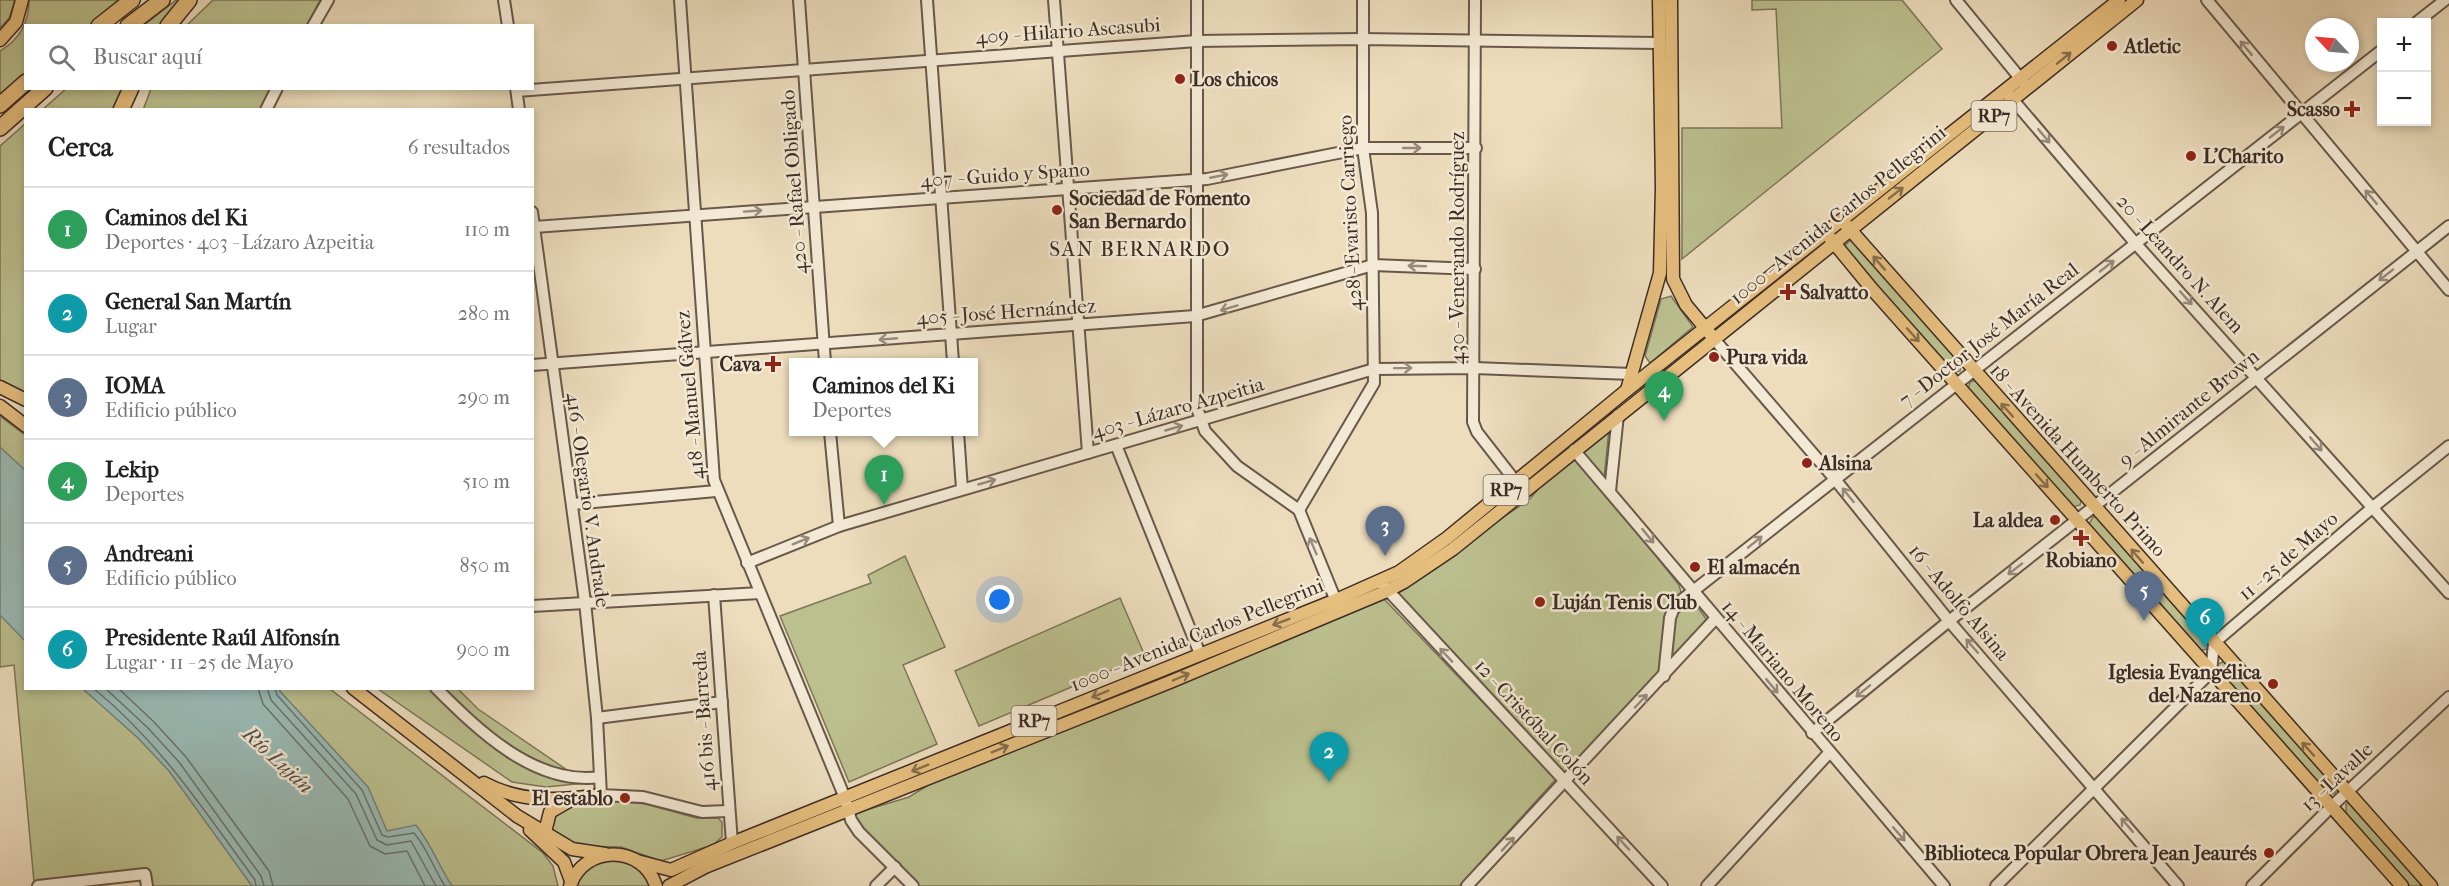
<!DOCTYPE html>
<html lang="es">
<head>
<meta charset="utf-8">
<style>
	:root { --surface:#fff; --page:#f2f2f2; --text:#222; --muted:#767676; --line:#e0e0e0; --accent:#b45309 }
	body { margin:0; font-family:"IM FELL French Canon",serif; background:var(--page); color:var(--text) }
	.controls { position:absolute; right:18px; top:18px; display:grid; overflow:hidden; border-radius:0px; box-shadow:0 3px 9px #0003 }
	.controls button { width:54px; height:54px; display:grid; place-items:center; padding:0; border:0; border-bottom:2px solid var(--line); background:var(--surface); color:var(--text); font:30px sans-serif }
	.compass { position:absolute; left:2305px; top:18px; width:54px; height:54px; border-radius:50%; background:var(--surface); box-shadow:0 3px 9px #0003; rotate:296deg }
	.you { position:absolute; left:1000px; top:600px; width:21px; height:21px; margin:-15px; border:4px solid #fff; border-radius:50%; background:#1a73e8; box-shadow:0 0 0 9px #1a73e833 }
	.badge { display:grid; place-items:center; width:39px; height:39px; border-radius:50%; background:var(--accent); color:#fff; font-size:20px; font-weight:700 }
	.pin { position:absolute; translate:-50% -50px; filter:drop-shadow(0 2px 3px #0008) }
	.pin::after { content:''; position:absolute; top:32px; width:21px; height:18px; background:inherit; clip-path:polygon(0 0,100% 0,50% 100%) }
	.popup { position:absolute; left:789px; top:358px; width:189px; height:78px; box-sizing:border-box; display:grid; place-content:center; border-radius:0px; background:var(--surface); filter:drop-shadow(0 2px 4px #0005); font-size:20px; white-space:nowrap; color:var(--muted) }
	.popup b { font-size:22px; color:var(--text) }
	.popup::after { content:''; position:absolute; left:50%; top:100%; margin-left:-12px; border:12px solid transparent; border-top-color:var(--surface) }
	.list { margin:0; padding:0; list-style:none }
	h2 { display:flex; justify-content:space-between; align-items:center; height:78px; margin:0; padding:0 24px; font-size:26px }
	h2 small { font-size:20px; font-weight:400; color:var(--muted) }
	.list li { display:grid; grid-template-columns:39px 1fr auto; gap:18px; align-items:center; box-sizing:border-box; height:84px; padding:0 24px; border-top:2px solid var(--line) }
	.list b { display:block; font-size:22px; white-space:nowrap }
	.list p { margin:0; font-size:20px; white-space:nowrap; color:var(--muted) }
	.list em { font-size:20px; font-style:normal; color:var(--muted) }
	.icon { flex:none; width:33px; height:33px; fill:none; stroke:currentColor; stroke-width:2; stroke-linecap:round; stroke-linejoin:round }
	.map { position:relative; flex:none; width:2449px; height:886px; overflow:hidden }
	.search { position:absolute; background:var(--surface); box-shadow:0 3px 9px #0003; left:24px; top:24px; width:510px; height:66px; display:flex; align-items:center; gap:15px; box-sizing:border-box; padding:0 21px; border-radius:0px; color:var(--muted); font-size:22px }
	.panel { position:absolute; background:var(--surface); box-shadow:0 3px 9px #0003; left:24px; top:108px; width:510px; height:582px; border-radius:0px }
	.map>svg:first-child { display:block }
	.green { fill:#bcc08f; stroke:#7c765a; stroke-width:1.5 }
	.water { fill:#9abbb6; stroke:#74827c; stroke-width:1.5 }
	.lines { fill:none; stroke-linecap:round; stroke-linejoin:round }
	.shore { stroke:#6b746e; stroke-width:1.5 }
	.minor-casing { stroke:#68584b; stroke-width:14 }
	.major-casing { stroke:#3c2c25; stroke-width:15 }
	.highway-casing { stroke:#3c2c25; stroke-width:18 }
	.minor { stroke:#f3e9d4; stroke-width:10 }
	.major { stroke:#e6be7e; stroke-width:12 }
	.highway { stroke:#e6be7e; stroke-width:15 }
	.oneway { stroke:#988a7c }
	.oneway2 { stroke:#886e4d }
	.poi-dot { fill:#8f2418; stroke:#f3e9d4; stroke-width:2 }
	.labels { text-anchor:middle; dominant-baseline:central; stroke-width:5; stroke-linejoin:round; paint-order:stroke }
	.shield { fill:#f3e9d4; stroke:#73655a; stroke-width:1.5 }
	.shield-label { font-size:18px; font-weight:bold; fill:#3c2c25 }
	.street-label { font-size:20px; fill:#3c2c25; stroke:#f3e9d4 }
	.poi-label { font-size:20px; font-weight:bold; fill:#3c2c25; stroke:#f3e9d4; text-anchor:start }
	.neighbourhood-label { font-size:21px; letter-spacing:1.5px; fill:#3c2c25; stroke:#f3e9d4 }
	.water-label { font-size:21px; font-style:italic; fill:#545049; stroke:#f3e9d4 }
</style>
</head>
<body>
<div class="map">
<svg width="2449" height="886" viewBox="0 0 2449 886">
	<rect width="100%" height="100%" fill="#edddbd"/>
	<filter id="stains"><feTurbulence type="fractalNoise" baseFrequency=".00333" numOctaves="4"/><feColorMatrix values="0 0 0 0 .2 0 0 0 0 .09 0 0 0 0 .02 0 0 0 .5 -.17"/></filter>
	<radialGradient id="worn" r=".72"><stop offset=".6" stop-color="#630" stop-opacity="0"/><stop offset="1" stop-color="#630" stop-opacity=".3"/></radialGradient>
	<!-- green -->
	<g class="green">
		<path d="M0 0H15L9 18 0 28Z"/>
		<path d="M29 0H120L90 25 26 26 25 79 0 100V51C19 40 29 22 29 0Z"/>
		<path d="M176 0H180L161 25 143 26Z"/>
		<path d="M213 0H320L307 25H187Z"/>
		<path d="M1752 0H1902L1942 49 1682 259V128H1782L1776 9 1752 10Z"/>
		<path d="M66 89H125L116 109 42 110Z"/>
		<path d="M151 89H274L263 109 143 110Z"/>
		<path d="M25 124V395L0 382V146Z"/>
		<path d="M1849 241H1853L1962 364 1960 371 1953 373 1846 253 1844 247Z"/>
		<path d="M1671 296 1693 327 1650 363 1645 356 1661 299Z"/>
		<path d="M1976 380 2082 498 2080 505 2073 507 1968 389 1970 382Z"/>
		<path d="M0 416 25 435V541L0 508Z"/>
		<path d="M1609 429 1604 478 1582 450Z"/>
		<path d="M1568 459H1577L1585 466 1679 585 1681 592 1669 607 1665 617 1661 668 1658 676 1565 774 1396 596 1397 590 1530 499 1555 469Z"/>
		<path d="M2093 517H2097L2209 642 2207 649 2200 651 2088 526Z"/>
		<path d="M905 556 945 647 903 665 937 744 849 782 780 616 871 583 868 575Z"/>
		<path d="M0 596 25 627 26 688 99 689 299 886H152L149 871 34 882 14 665 0 667Z"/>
		<path d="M1120 598 1145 656 979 726 955 671Z"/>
		<path d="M1383 598 1556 779 1459 886H915L855 824 853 814 909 797 935 781Z"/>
		<path d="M1691 598 1707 620 1670 662 1673 615Z"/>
		<path d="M2225 661 2338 787 2335 793 2328 795 2217 671 2218 664Z"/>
		<path d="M183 689H330L543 853 553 866 558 886H390Z"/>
		<path d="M378 689H458L478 709 586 783 546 787 512 782Z"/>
		<path d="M604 800 646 804 696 818H718L722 822V837L713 845 661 861 621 847 574 846 551 831 549 819 571 804Z"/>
		<path d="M2353 802 2428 886H2410L2346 814V804Z"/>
		<path d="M617 857 641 870 650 886H574L590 863Z"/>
	</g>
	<!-- water -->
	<g class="water">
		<path d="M0 447 25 470V641L0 615Z"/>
		<path d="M83 689H278L368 787 387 831 416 825C431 844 439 866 452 886H252L169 771 138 738Z"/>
	</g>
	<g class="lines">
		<!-- shore -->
		<g class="shore">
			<path d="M93 688C160 742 205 812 255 880L256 886"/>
			<path d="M105 688 148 728 179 762 261 876 264 886"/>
			<path d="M118 688 154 722 186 757 269 871 273 886"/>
			<path d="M258 688 263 704 348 799 370 846 385 854 407 851 425 886"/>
			<path d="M267 688 271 700 356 794 377 840 387 845 411 841 436 886"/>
			<path d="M275 688 277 695 362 790 382 835 388 837 414 833C428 849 433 868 445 886"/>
		</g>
		<!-- minor casing -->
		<g class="minor-casing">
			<g id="minor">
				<path d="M504 0 508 26"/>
				<path d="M680 0 714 480 845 798 851 820 859 832 913 886"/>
				<path d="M799 0 825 362"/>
				<path d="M927 0 953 362"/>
				<path d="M1054 0 1088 453"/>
				<path d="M1197 0V408L1205 431 1237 466 1299 510 1338 606"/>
				<path d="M1475 0 1473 422 1477 432 1516 482"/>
				<path d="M1956 0 2024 83"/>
				<path d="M2207 0 2449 290"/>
				<path d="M2417 22 2445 0"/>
				<path d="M313 26 328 0"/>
				<path d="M516 88 519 110"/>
				<path d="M517 91 1197 41 1362 39 1659 43"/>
				<path d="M2008 94 2136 244 2449 593"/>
				<path d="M266 110 277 88"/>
				<path d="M532 212 585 602 597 718 601 795 643 797 702 812 728 811"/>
				<path d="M534 227 1207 179 1363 148H1476"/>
				<path d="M1714 339 1834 478 1949 621 2178 886"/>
				<path d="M532 365 1195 316 1373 265 1475 269"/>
				<path d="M830 432 839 526"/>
				<path d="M958 432 962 489"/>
				<path d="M1116 445 1200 654"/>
				<path d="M1574 450 1944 886"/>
				<path d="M1610 491 1618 415"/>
				<path d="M572 504 716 491"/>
				<path d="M1299 510 1374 383 1372 213 1363 148V0"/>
				<path d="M747 563 839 526 1374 369 1475 368 1632 374"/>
				<path d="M1383 585 1662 886"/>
				<path d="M714 595 732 843"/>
				<path d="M532 606 760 593"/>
				<path d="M1664 676 1670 618 1673 610 1683 599 2382 50"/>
				<path d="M436 688C478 730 535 786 600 777"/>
				<path d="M597 718 722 702"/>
				<path d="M1812 733 1949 621 2449 226"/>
				<path d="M38 886 145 874 147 886"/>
				<path d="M876 886 895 867"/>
				<path d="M1467 886 1715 619"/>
				<path d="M1707 886 1829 753"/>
				<path d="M1996 886 2211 672 2214 643 2372 508 2449 446"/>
				<path d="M2252 886 2331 807 2449 697"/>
			</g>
		</g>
		<!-- major casing -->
		<g class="major-casing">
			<g id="major">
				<path d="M1671 0 1673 279 1686 305 1711 335"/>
				<path d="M0 40 16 22 22 0"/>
				<path d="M1846 225 2431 886"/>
				<path d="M1830 238 1872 289 2402 886"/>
				<path d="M0 387 26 400"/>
				<path d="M1627 390 1660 273 1662 187 1659 0"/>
				<path d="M0 406 26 426"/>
				<path d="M353 688 517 816 572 849 605 854"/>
				<path d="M484 783C521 803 561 801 601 795"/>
				<path d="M530 830 564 862 571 881"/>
				<path d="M545 832 550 812 569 801"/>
				<path d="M637 861 671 870 732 843 1336 600 1399 572 1447 538 1627 390 2119 0"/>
				<path d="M570 886C584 844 643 844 656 886"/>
				<path d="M669 886 705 867 1170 682 1387 591 1404 582 1453 549 2137 0"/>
			</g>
		</g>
		<!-- highway casing -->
		<g class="highway-casing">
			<g id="highway">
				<path d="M99 26 132 0"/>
				<path d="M128 26 162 0"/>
				<path d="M168 26 189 0"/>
				<path d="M0 105 26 82"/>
				<path d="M121 110 131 88"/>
				<path d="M0 128 45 88"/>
			</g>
		</g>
		<!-- minor -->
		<use href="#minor" class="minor"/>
		<!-- major -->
		<use href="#major" class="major"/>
		<!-- highway -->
		<use href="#highway" class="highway"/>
	</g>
	<!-- one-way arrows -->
	<defs><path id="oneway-shaft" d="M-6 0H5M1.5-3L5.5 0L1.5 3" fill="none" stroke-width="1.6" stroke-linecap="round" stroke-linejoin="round" transform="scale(1.5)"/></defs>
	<g class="oneway">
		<use href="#oneway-shaft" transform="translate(2246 48) rotate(-130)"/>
		<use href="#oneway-shaft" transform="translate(2277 132) rotate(-38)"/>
		<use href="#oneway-shaft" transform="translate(2044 136) rotate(50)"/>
		<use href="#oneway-shaft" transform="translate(1412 148)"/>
		<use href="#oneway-shaft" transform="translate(1219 176) rotate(-11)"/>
		<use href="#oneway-shaft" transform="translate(2371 197) rotate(-130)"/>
		<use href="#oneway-shaft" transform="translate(753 211) rotate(-4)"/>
		<use href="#oneway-shaft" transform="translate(1417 266) rotate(-178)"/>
		<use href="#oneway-shaft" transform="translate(2107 266) rotate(-38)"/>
		<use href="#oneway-shaft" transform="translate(2386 275) rotate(142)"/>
		<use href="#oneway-shaft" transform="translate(2186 298) rotate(48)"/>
		<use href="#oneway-shaft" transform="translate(1229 308) rotate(163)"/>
		<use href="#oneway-shaft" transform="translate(888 339) rotate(175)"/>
		<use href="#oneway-shaft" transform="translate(1403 368) rotate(-1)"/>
		<use href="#oneway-shaft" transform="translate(1174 428) rotate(-16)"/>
		<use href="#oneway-shaft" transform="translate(2316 444) rotate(49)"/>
		<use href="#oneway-shaft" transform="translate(987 482) rotate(-16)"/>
		<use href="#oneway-shaft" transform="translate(1848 495) rotate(-129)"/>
		<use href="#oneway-shaft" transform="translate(1648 536) rotate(51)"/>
		<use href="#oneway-shaft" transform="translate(801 541) rotate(-22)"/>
		<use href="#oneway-shaft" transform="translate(1755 542) rotate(-39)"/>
		<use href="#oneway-shaft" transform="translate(1313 546) rotate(-113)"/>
		<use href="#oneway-shaft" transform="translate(2015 569) rotate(142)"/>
		<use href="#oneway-shaft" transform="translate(1972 646) rotate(-131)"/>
		<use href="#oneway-shaft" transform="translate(1446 655) rotate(-133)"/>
		<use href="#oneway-shaft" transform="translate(1772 686) rotate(50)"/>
		<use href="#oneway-shaft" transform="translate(1863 691) rotate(141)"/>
		<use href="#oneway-shaft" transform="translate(1641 701) rotate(-47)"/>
		<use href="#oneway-shaft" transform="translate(2127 825) rotate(-130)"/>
		<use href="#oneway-shaft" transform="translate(1899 834) rotate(49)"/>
		<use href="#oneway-shaft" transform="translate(1623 843) rotate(-133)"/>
		<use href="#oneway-shaft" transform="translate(1508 844) rotate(-47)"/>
	</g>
	<g class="oneway2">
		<use href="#oneway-shaft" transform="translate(2064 58) rotate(-39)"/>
		<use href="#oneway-shaft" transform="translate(1896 193) rotate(-38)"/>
		<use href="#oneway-shaft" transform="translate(1879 263) rotate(-131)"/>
		<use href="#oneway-shaft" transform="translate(1913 335) rotate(48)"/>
		<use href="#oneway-shaft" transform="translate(2007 410) rotate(-132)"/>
		<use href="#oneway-shaft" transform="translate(2042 481) rotate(48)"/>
		<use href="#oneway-shaft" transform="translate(2137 556) rotate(-131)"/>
		<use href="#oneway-shaft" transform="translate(1281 622) rotate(159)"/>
		<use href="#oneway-shaft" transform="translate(1181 677) rotate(-23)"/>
		<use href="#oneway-shaft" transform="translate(1100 694) rotate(158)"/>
		<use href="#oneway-shaft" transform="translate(1000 749) rotate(-22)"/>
		<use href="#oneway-shaft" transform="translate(2308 749) rotate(-132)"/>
		<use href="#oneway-shaft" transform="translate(920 768) rotate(158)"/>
	</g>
	<!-- markers -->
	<g class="poi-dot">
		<circle cx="2112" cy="46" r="6"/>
		<circle cx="1180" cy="79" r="6"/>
		<path d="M2349 100h6v6h6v6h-6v6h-6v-6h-6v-6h6z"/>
		<circle cx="2191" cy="156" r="6"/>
		<circle cx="1057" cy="210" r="6"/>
		<path d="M1785 283h6v6h6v6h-6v6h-6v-6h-6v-6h6z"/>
		<circle cx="1714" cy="357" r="6"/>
		<path d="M770 355h6v6h6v6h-6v6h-6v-6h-6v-6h6z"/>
		<circle cx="1807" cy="463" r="6"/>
		<circle cx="2055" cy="520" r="6"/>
		<path d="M2078 529h6v6h6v6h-6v6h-6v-6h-6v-6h6z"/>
		<circle cx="1695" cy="567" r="6"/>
		<circle cx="1540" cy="602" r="6"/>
		<circle cx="2273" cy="684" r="6"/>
		<circle cx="625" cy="798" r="6"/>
		<circle cx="2269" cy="853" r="6"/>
	</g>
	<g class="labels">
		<!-- shield labels -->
		<g class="shield">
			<rect x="1971.5" y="101" width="45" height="30" rx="4.5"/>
			<rect x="1483.5" y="475" width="45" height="30" rx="4.5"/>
			<rect x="1011.5" y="706" width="45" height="30" rx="4.5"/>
		</g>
		<g class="shield-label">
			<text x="1994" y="116">RP7</text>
			<text x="1506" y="490">RP7</text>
			<text x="1034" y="721">RP7</text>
		</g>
		<!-- street labels -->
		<g class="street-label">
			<text transform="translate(1068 31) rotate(-4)">409 - Hilario Ascasubi</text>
			<text transform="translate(1005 175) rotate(-4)">407 - Guido y Spano</text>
			<text transform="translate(794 182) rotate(-94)">420 - Rafael Obligado</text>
			<text transform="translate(1350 213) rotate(-93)">428 - Evaristo Carriego</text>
			<text transform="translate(1838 215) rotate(-39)">1000 - Avenida Carlos Pellegrini</text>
			<text transform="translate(1457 248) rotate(-90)">430 - Venerando Rodríguez</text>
			<text transform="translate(2180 264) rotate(48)">20 - Leandro N. Alem</text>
			<text transform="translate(1006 312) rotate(-4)">405 - José Hernández</text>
			<text transform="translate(1989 335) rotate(-38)">7 - Doctor José María Real</text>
			<text transform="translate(690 395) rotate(-95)">418 - Manuel Gálvez</text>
			<text transform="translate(1178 408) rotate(-16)">403 - Lázaro Azpeitia</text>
			<text transform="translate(2189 408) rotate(-39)">9 - Almirante Brown</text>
			<text transform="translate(2078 460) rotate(48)">18 - Avenida Humberto Primo</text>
			<text transform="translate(588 500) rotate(82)">416 - Olegario V. Andrade</text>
			<text transform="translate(2288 556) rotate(-41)">11 - 25 de Mayo</text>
			<text transform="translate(1959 602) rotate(50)">16 - Adolfo Alsina</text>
			<text transform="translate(1197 635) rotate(-22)">1000 - Avenida Carlos Pellegrini</text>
			<text transform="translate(1783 671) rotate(50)">14 - Mariano Moreno</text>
			<text transform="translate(704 721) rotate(-94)">416 bis - Barreda</text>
			<text transform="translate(1534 722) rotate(47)">12 - Cristóbal Colón</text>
			<text transform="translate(2337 777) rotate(-43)">13 - Lavalle</text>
		</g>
		<!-- poi labels -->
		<g class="poi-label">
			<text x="2124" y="46">Atletic</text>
			<text x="1192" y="79">Los chicos</text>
			<text x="2340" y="109" text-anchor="end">Scasso</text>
			<text x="2203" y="156">L'Charito</text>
			<text x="1069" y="198">Sociedad de Fomento<tspan x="1069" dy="23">San Bernardo</tspan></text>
			<text x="1800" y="292">Salvatto</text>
			<text x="1726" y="357">Pura vida</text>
			<text x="761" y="364" text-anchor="end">Cava</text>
			<text x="1819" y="463">Alsina</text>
			<text x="2043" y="520" text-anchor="end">La aldea</text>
			<text x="2081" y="560" text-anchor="middle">Robiano</text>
			<text x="1707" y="567">El almacén</text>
			<text x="1552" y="602">Luján Tenis Club</text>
			<text x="2261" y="672" text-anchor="end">Iglesia Evangélica<tspan x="2261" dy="23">del Nazareno</tspan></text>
			<text x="613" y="798" text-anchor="end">El establo</text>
			<text x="2257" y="853" text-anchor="end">Biblioteca Popular Obrera Jean Jeaurés</text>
		</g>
		<!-- neighbourhood labels -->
		<g class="neighbourhood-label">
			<text x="1140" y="249">SAN BERNARDO</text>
		</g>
		<!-- water labels -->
		<g class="water-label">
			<text transform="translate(278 760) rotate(43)">Río Luján</text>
		</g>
	</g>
	<rect width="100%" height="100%" filter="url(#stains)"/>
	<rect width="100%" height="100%" fill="url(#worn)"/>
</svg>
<div class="controls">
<button>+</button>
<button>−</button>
</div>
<svg class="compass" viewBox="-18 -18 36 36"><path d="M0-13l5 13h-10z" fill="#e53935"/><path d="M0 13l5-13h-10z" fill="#767676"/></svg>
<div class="you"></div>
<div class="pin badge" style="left:884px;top:505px;background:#2e9e5b">1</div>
<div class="popup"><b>Caminos del Ki</b>Deportes</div>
<div class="pin badge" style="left:1329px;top:782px;background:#0f9aa8">2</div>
<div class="pin badge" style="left:1385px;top:556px;background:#5c6f8a">3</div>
<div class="pin badge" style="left:1664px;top:421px;background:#2e9e5b">4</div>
<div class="pin badge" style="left:2144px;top:621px;background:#5c6f8a">5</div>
<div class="pin badge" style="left:2205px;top:648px;background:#0f9aa8">6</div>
<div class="search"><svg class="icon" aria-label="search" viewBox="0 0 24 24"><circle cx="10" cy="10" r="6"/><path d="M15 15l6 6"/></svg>Buscar aquí</div>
<section class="panel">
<h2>Cerca<small>6 resultados</small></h2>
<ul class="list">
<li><span class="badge" style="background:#2e9e5b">1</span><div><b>Caminos del Ki</b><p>Deportes · 403 - Lázaro Azpeitia</p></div><em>110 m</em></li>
<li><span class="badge" style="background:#0f9aa8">2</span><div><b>General San Martín</b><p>Lugar</p></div><em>280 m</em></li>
<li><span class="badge" style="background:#5c6f8a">3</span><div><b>IOMA</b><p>Edificio público</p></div><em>290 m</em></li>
<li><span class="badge" style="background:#2e9e5b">4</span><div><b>Lekip</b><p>Deportes</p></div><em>510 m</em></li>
<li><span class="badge" style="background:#5c6f8a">5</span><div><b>Andreani</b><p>Edificio público</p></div><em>850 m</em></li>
<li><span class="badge" style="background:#0f9aa8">6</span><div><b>Presidente Raúl Alfonsín</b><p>Lugar · 11 - 25 de Mayo</p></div><em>900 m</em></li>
</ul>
</section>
</div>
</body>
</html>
